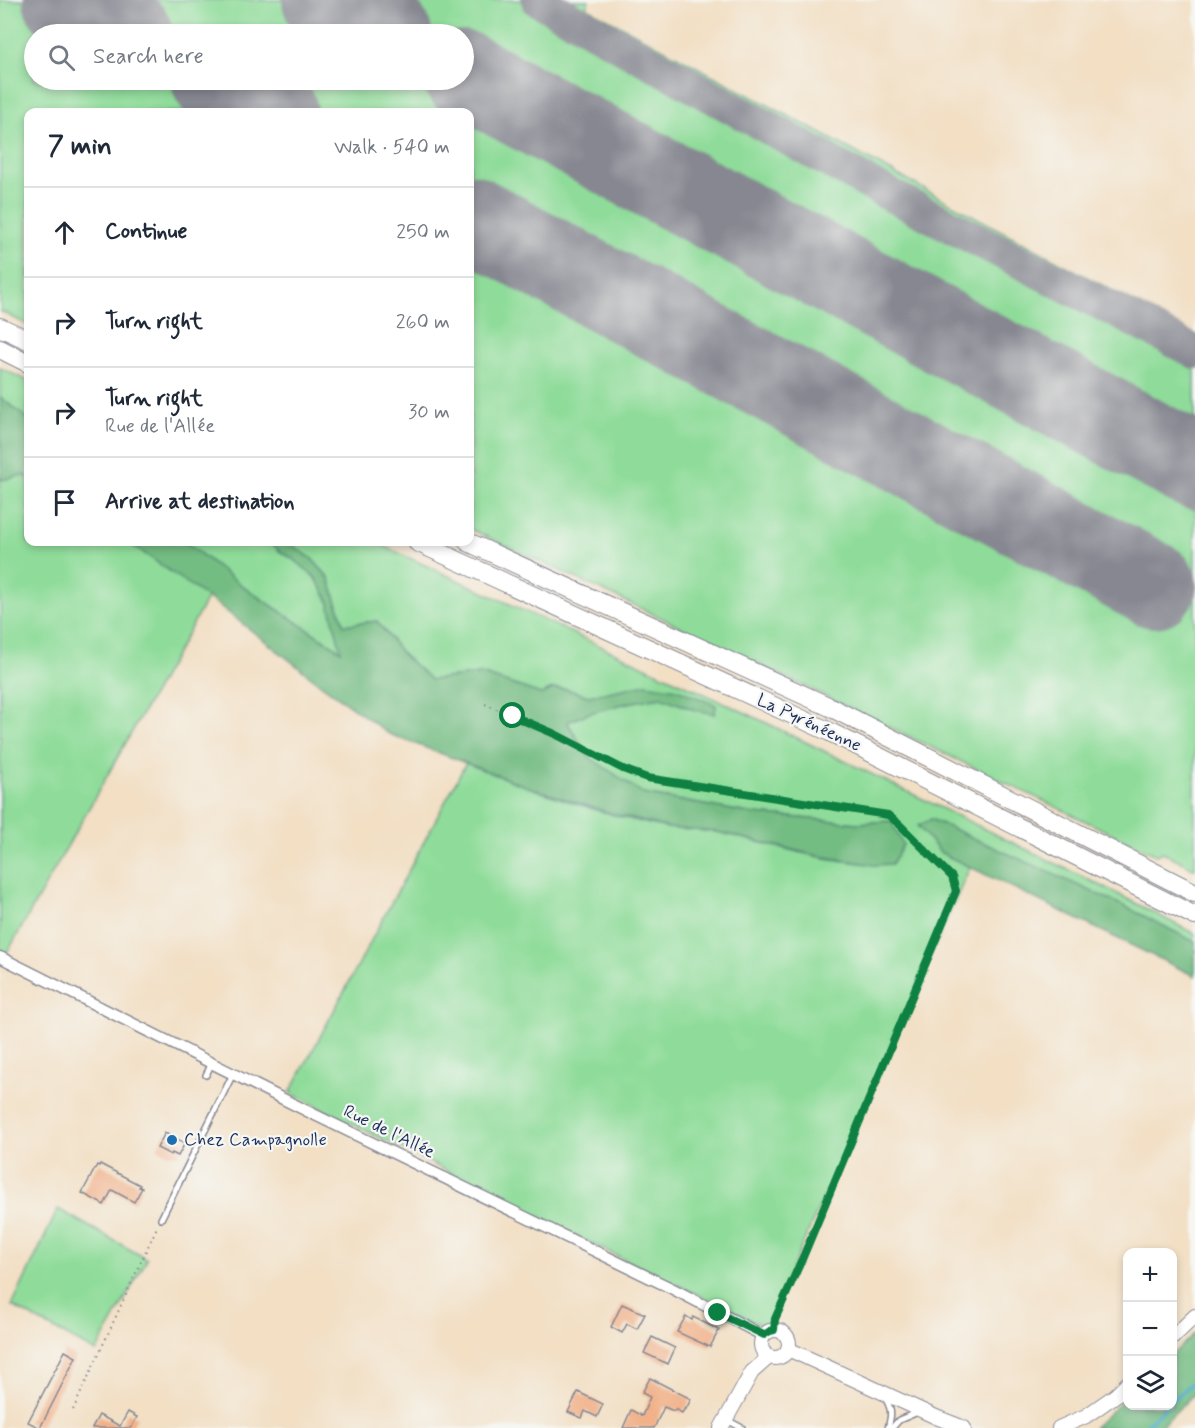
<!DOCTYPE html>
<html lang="en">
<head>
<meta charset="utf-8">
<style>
	:root { --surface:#fff; --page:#f2f2f3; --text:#1f2937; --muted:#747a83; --line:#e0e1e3 }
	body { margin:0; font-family:Mynerve,sans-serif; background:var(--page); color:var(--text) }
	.controls { position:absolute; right:18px; bottom:18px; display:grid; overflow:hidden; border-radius:12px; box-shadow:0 3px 9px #0003 }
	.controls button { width:54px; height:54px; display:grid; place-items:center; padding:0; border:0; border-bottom:2px solid var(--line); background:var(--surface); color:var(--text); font:30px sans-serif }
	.stop { position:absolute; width:18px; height:18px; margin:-14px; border:4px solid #0b8043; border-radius:50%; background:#fff }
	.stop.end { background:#0b8043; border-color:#fff; box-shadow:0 2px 6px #0008 }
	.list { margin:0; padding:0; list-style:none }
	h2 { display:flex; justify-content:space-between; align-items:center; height:78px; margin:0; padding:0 24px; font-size:26px }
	h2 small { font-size:20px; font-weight:400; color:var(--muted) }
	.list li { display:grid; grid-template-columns:39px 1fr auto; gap:18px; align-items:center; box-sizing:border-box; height:90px; padding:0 24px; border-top:2px solid var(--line) }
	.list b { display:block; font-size:22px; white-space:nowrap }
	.list p { margin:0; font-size:20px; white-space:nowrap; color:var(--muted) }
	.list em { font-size:20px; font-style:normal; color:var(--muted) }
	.icon { flex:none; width:33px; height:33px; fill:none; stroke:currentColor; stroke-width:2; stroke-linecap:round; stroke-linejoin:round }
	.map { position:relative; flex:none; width:1195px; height:1428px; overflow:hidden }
	.search { position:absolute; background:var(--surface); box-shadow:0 3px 9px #0003; left:24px; top:24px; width:450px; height:66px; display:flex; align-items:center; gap:15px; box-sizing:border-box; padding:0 21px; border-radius:33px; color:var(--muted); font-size:22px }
	.panel { position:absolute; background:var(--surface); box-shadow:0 3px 9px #0003; left:24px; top:108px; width:450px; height:438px; border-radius:12px }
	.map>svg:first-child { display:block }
	.green { fill:#8fdc9a; stroke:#55867c; stroke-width:1.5; fill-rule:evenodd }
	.forest { fill:#73bc82; stroke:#477670; stroke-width:1.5 }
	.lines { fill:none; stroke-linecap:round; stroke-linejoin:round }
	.stream { stroke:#49acc8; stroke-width:4 }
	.taxiway { stroke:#868791; stroke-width:34 }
	.runway { stroke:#868791; stroke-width:86 }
	.building { fill:#f1b189 }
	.lane-casing { stroke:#868791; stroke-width:8 }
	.street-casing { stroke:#868791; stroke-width:13 }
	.secondary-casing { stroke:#868791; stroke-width:16 }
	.highway-casing { stroke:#868791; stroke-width:20 }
	.path { stroke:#868791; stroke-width:2; stroke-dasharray:1.5 4.5; stroke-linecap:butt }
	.lane { stroke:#fff; stroke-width:5 }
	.street { stroke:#fff; stroke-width:10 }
	.secondary { stroke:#fff; stroke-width:14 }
	.highway { stroke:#fff; stroke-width:18 }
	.route { stroke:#0b8043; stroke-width:8 }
	.poi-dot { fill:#1f6fb2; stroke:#f6f6f2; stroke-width:2 }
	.labels { text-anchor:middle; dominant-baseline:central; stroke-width:4.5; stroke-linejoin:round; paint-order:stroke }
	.street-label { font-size:18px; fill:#1b2f5e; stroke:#f6f6f2 }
	.poi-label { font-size:18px; fill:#1b2f5e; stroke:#f6f6f2; text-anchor:start }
</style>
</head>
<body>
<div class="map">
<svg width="1195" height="1428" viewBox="0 0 1195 1428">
	<rect width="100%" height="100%" fill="#f6f6f2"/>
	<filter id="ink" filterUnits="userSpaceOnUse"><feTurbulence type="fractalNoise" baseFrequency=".0167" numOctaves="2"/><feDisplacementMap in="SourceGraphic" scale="12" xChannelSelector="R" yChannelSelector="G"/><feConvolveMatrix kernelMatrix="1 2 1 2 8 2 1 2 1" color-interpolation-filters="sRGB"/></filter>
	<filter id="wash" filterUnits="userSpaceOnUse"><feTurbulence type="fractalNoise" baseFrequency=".008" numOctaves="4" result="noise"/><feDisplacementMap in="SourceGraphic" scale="24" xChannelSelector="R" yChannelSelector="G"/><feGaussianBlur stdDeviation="1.35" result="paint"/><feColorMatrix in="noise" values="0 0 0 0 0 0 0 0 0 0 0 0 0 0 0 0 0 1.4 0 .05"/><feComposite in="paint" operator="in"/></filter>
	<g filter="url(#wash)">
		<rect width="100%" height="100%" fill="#f2dfc4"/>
		<!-- green -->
		<g class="green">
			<path d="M0 0H589L586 7 1195 335V869L1163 852 1156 855 668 621 470 529V112H28V325L0 311ZM34 34H464V80H34Z"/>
			<path d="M0 368 28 381V419L0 397Z"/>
			<path d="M23 475 28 478V542H128L208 597 6 955 0 951V477L1 480Z"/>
			<path d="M185 542H271C283 556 302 562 314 577 332 596 336 627 342 652L249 591Z"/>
			<path d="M287 542H375L748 714 1114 892 1193 933 1195 934V944L918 826 941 853 970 867 766 1327 623 1259 290 1093 466 763C531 789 598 814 667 828 685 831 704 828 722 833 777 846 835 866 892 864V821L857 823 754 814 644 794 589 757 567 722 589 713 627 703 661 697 695 710 677 689 613 692 588 696 566 689H553L541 694 481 674 431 680 403 655 377 621 344 625 329 578 311 558Z"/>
			<path d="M58 1209 147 1259 96 1352 12 1306Z"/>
		</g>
		<!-- forest -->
		<g class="forest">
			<path d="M0 397 28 419V478L23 475 1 480Z"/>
			<path d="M128 542H185L249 591 341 651 328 599 315 577 295 560 279 551 271 542H287L311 558 329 578 344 625 377 621 403 655 431 680 481 674 541 694 553 689H566L589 696 646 684 677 689 716 705 715 714 695 710 661 697 627 703 589 713 567 722 589 757 644 794 754 814 857 823 891 821 903 845 892 864 874 865 818 856 718 832 669 828 613 814 525 786 445 755 389 734 319 683 221 607Z"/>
			<path d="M931 819 1126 907 1195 942V976L941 853 918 826Z"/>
			<path d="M1195 1333V1393L1159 1428H1093L1127 1396 1128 1406H1172L1173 1354Z"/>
		</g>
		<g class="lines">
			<!-- stream -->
			<g class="stream">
				<path d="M1172 1401 1195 1380"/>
				<path d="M1143 1428 1167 1406"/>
			</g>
			<!-- taxiway -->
			<path class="taxiway" d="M538 0 879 189 1195 352"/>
			<!-- runway -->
			<g class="runway">
				<path d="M66 0 130 34"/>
				<path d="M325 0 389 34"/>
				<path d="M464 74 1195 467"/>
				<path d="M214 80 275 112"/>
				<path d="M470 217 1154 585"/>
			</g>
		</g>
		<g id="blocks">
			<!-- building -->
			<g class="building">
				<path d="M165 1133 185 1143 178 1156 172 1153 171 1155 157 1148Z"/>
				<path d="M100 1164 140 1185 139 1187 142 1188 134 1202 112 1190 104 1205 82 1193 97 1165 99 1166Z"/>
				<path d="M622 1304 645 1314 637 1329 627 1324 622 1333 611 1327Z"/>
				<path d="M686 1316 692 1320 693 1317 719 1330 710 1347 677 1332Z"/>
				<path d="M652 1337 675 1348 668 1364 644 1353Z"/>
				<path d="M65 1351 76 1357 40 1428 28 1422Z"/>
				<path d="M650 1378 691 1399 686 1409 685 1408 682 1413 675 1409 674 1411 664 1407 654 1428H623L631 1410 642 1416 650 1397 642 1393Z"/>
				<path d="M578 1392 603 1404 597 1417 585 1411 582 1418 568 1412Z"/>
				<path d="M128 1412 137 1417 131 1428H92L99 1415 120 1426Z"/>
			</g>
		</g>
	</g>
	<g filter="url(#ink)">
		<use href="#blocks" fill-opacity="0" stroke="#868791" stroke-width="1.5"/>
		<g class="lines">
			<!-- lane casing -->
			<g class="lane-casing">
				<g id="lane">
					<path d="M206 1075 212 1063"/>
					<path d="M161 1219 233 1074"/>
					<path d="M884 1396C892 1409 892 1414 888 1428"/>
					<path d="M727 1420 742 1428"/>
					<path d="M892 1428 899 1420 918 1412"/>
				</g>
			</g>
			<!-- street casing -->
			<g class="street-casing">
				<path id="street" d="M0 957 313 1114 673 1289 764 1336"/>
			</g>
			<!-- secondary casing -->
			<g class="secondary-casing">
				<g id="secondary">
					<circle cx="775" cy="1344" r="14"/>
					<path d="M1172 1338 1195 1316"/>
					<path d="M788 1349 936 1417 964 1428"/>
					<path d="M721 1428 752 1372 769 1357"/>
					<path d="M1059 1428 1086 1416 1116 1395 1128 1383"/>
				</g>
			</g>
			<!-- highway casing -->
			<g class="highway-casing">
				<g id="highway">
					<path d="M0 327 28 340"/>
					<path d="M0 349 28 363"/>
					<path d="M417 542 830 732 1195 916"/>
					<path d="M468 542 830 707 1195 893"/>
				</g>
			</g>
			<!-- path -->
			<g class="path">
				<path d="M485 704 555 734 623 769 647 779 888 815 900 825 952 877 956 891 803 1257 775 1319 774 1330"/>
				<path d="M73 1410 157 1227"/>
			</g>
			<!-- lane -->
			<use href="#lane" class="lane"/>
			<!-- street -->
			<use href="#street" class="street"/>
			<!-- secondary -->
			<use href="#secondary" class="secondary"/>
			<!-- highway -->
			<use href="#highway" class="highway"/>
		</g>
	</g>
	<g class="lines" filter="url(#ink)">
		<!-- route -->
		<path class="route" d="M513 716 555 734 623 769 647 778 888 815 900 825 952 877 956 891 803 1257 775 1319 774 1330 770 1331 764 1335 718 1313"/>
	</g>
	<!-- markers -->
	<circle class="poi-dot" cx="172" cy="1140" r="6"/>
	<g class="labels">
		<!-- street labels -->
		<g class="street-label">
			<text transform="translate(809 723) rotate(25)">La Pyrénéenne</text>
			<text transform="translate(389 1132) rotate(26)">Rue de l'Allée</text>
		</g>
		<!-- poi labels -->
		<g class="poi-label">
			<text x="184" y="1140">Chez Campagnolle</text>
		</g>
	</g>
</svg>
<div class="controls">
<button>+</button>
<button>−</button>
<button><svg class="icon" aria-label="layers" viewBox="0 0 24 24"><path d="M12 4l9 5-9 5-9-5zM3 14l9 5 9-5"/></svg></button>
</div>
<div class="stop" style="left:513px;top:716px"></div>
<div class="stop end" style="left:718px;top:1313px"></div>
<div class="search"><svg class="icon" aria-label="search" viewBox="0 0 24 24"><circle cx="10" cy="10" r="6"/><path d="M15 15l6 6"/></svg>Search here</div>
<section class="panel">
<h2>7 min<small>Walk · 540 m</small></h2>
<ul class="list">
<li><svg class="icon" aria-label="ahead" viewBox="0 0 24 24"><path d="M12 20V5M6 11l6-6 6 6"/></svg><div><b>Continue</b></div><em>250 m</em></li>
<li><svg class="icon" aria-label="right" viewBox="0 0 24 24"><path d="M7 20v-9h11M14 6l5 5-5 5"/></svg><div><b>Turn right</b></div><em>260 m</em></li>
<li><svg class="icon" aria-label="right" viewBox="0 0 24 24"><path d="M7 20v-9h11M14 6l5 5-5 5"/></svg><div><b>Turn right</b><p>Rue de l'Allée</p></div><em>30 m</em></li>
<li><svg class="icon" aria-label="arrive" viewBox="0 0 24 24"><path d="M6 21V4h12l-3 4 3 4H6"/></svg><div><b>Arrive at destination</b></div></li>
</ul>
</section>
</div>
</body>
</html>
